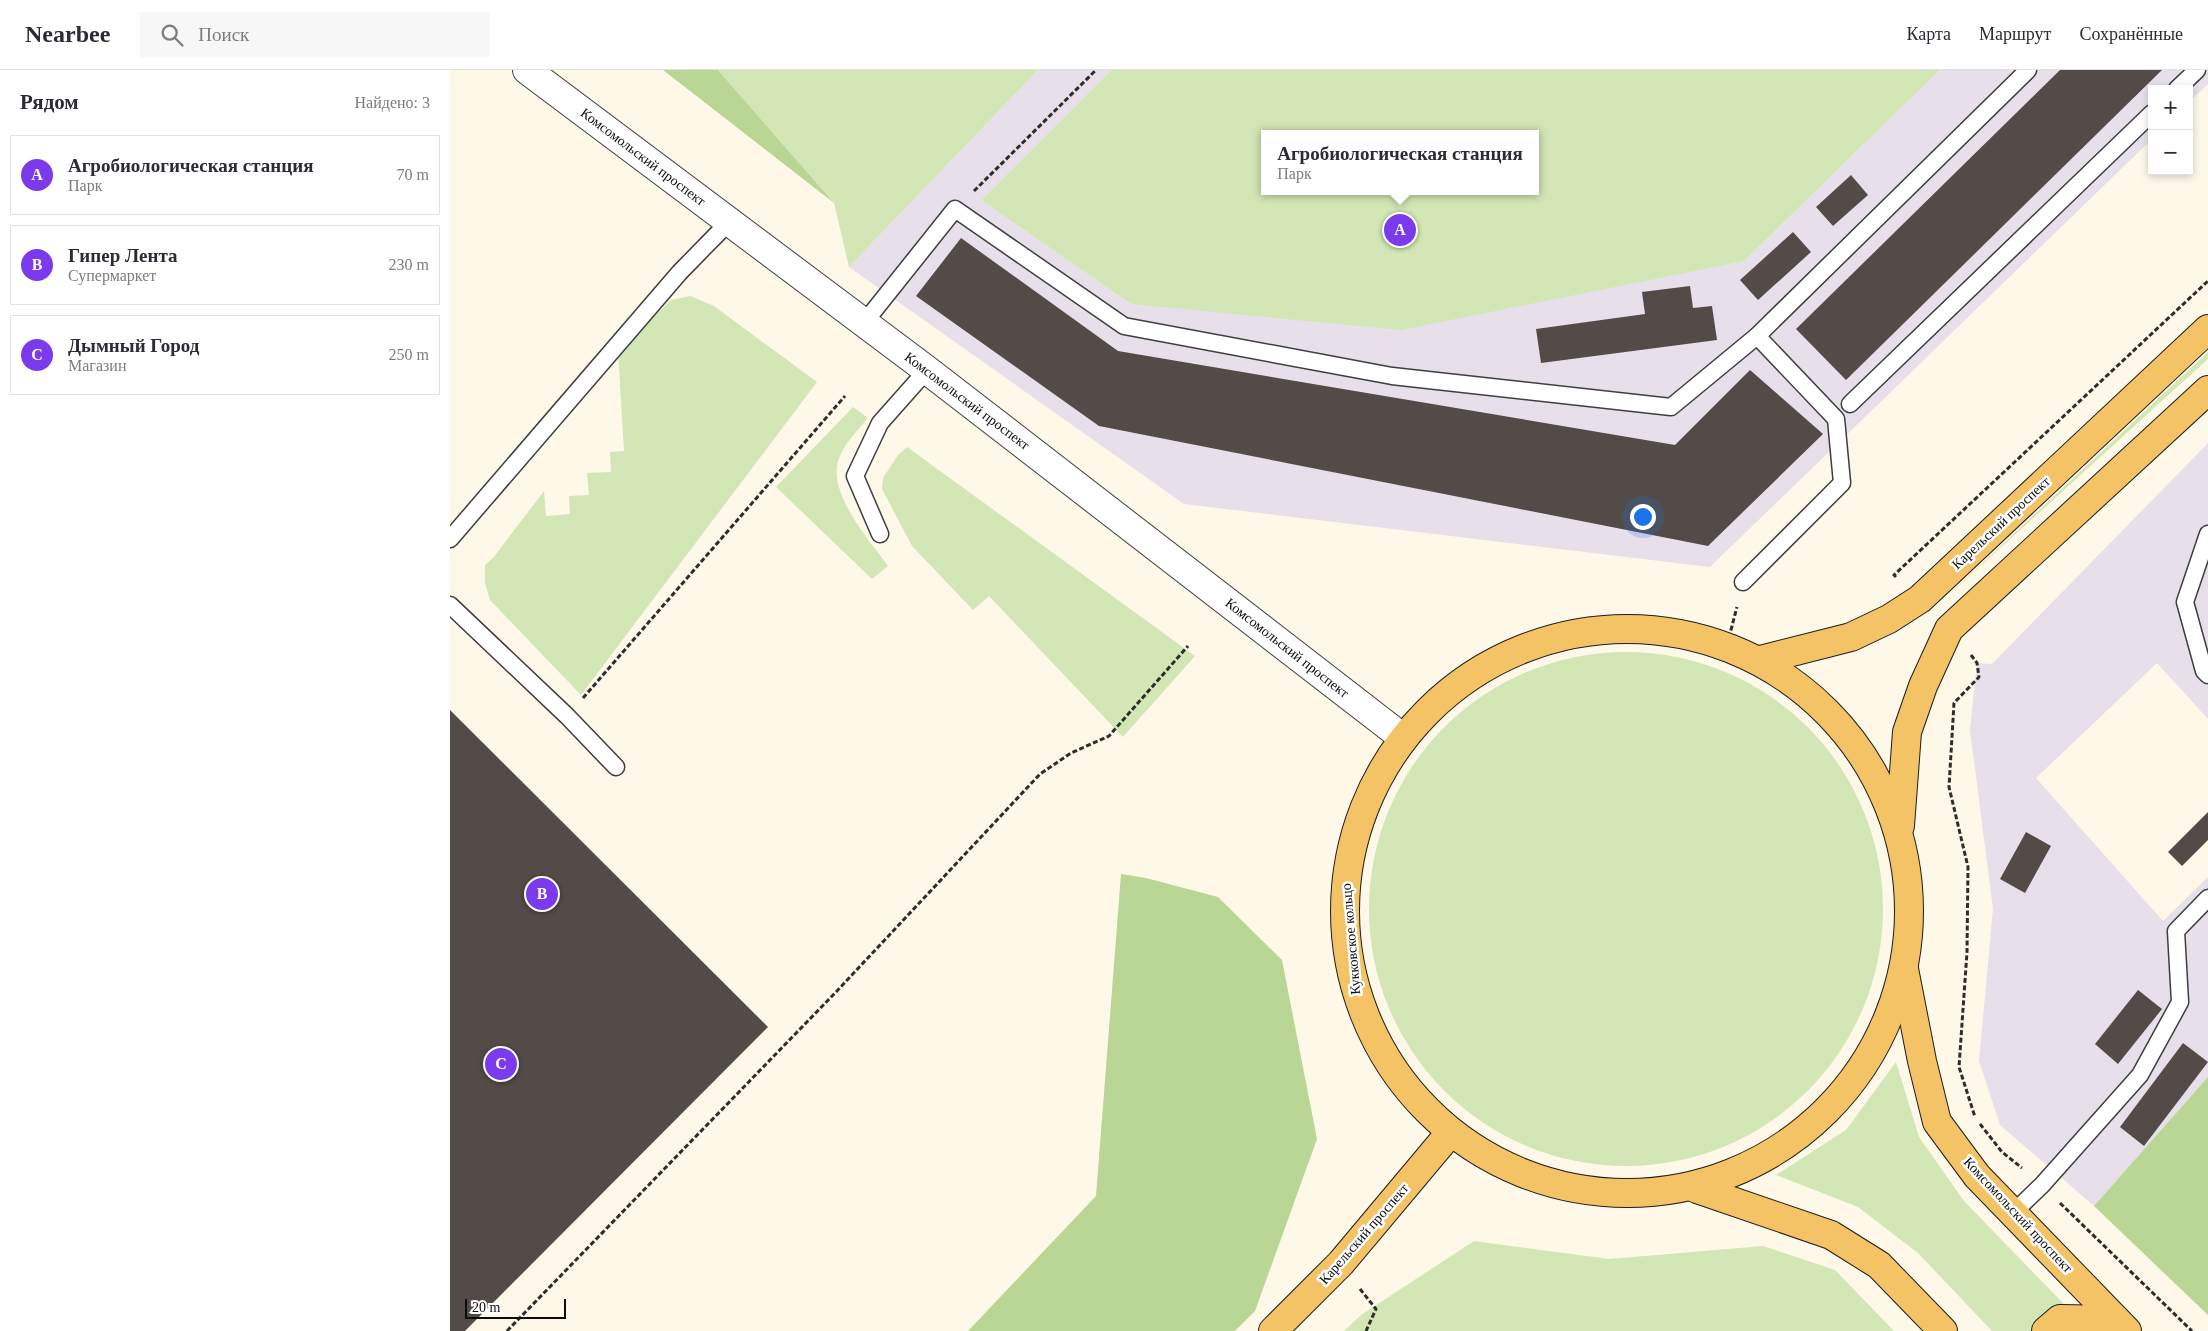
<!DOCTYPE html>
<html lang="ru">
<head>
<meta charset="utf-8">
<style>
	:root { --surface:#fff; --page:#f7f7f7; --text:#2b2b33; --muted:#7c7c81; --line:#e1e1e2; --accent:#7c3aed }
	body { margin:0; font-family:Georgia,serif; background:var(--page); color:var(--text) }
	.controls { position:absolute; right:15px; top:15px; display:grid; overflow:hidden; border-radius:0px; box-shadow:0 2px 8px #0003 }
	.controls button { width:45px; height:45px; display:grid; place-items:center; padding:0; border:0; border-bottom:1px solid var(--line); background:var(--surface); color:var(--text); font:25px sans-serif }
	.scale { position:absolute; left:15px; bottom:12px; width:101px; box-sizing:border-box; padding-left:5px; border:2px solid #0b0b0b; border-top:0; font-size:14px; line-height:18px; white-space:nowrap; color:#0b0b0b; -webkit-text-stroke:4px #fff; paint-order:stroke }
	.you { position:absolute; left:1192px; top:446px; width:18px; height:18px; margin:-12px; border:4px solid #fff; border-radius:50%; background:#1a73e8; box-shadow:0 0 0 8px #1a73e833 }
	.badge { display:grid; place-items:center; width:32px; height:32px; border-radius:50%; background:var(--accent); color:#fff; font-size:16px; font-weight:700 }
	.pin { position:absolute; translate:-50% -50%; border:2px solid #fff; box-shadow:0 1px 5px #0006 }
	.popup { position:absolute; left:811px; top:60px; width:278px; height:65px; box-sizing:border-box; display:grid; place-content:center; border-radius:0px; background:var(--surface); filter:drop-shadow(0 1px 4px #0005); font-size:16px; white-space:nowrap; color:var(--muted) }
	.popup b { font-size:19px; color:var(--text) }
	.popup::after { content:''; position:absolute; left:50%; top:100%; margin-left:-10px; border:10px solid transparent; border-top-color:var(--surface) }
	.list { margin:0; padding:0; list-style:none }
	h2 { display:flex; justify-content:space-between; align-items:center; height:65px; margin:0; padding:0 20px; font-size:21px }
	h2 small { font-size:16px; font-weight:400; color:var(--muted) }
	.list li { display:grid; grid-template-columns:32px 1fr auto; gap:15px; align-items:center; box-sizing:border-box; height:80px; margin:0 10px 10px; padding:0 10px; border:1px solid var(--line); border-radius:0px }
	.list b { display:block; font-size:19px; white-space:nowrap }
	.list p { margin:0; font-size:16px; white-space:nowrap; color:var(--muted) }
	.list em { font-size:16px; font-style:normal; color:var(--muted) }
	.icon { flex:none; width:28px; height:28px; fill:none; stroke:currentColor; stroke-width:2; stroke-linecap:round; stroke-linejoin:round }
	.map { position:relative; flex:none; width:1758px; height:1261px; overflow:hidden }
	header { display:flex; align-items:center; gap:30px; box-sizing:border-box; height:70px; padding:0 25px; background:var(--surface); border-bottom:1px solid var(--line) }
	header strong { font-size:24px }
	nav { display:flex; gap:28px; margin-inline-start:auto; font-size:18px }
	.search { width:350px; height:45px; background:var(--page); display:flex; align-items:center; gap:12px; box-sizing:border-box; padding:0 18px; border-radius:0px; color:var(--muted); font-size:19px }
	main { display:flex }
	aside { flex:1; background:var(--surface) }
	.map>svg:first-child { display:block }
	.industrial { fill:#e7dfea }
	.green { fill:#d3e6b5; fill-rule:evenodd }
	.forest { fill:#b9d695 }
	.building { fill:#534b48 }
	.lines { fill:none; stroke-linecap:round; stroke-linejoin:round }
	.service-casing { stroke:#3e3e3e; stroke-width:19 }
	.tertiary-casing { stroke:#3e3e3e; stroke-width:30 }
	.primary-casing { stroke:#1c1c1c; stroke-width:30 }
	.path { stroke:#2d2d2d; stroke-width:3; stroke-dasharray:5 2.5; stroke-linecap:butt }
	.service { stroke:#fff; stroke-width:16 }
	.tertiary { stroke:#fff; stroke-width:28 }
	.primary { stroke:#f3c365; stroke-width:28 }
	.labels { text-anchor:middle; dominant-baseline:central; stroke-width:5; stroke-linejoin:round; paint-order:stroke }
	.street-label { font-size:14px; fill:#0b0b0b; stroke:#fff }
</style>
</head>
<body>
<header>
<strong>Nearbee</strong>
<div class="search"><svg class="icon" aria-label="search" viewBox="0 0 24 24"><circle cx="10" cy="10" r="6"/><path d="M15 15l6 6"/></svg>Поиск</div>
<nav><a>Карта</a><a>Маршрут</a><a>Сохранённые</a></nav>
</header>
<main>
<aside>
<h2>Рядом<small>Найдено: 3</small></h2>
<ul class="list">
<li><span class="badge">A</span><div><b>Агробиологическая станция</b><p>Парк</p></div><em>70 m</em></li>
<li><span class="badge">B</span><div><b>Гипер Лента</b><p>Супермаркет</p></div><em>230 m</em></li>
<li><span class="badge">C</span><div><b>Дымный Город</b><p>Магазин</p></div><em>250 m</em></li>
</ul>
</aside>
<div class="map">
<svg width="1758" height="1261" viewBox="0 0 1758 1261">
	<rect width="100%" height="100%" fill="#fef8e9"/>
	<!-- industrial -->
	<g class="industrial">
		<path d="M588 0H661L531 130 681 234 1294 191 1490 0H1758V14L1739 32V19H1702V69L1260 497 734 434 399 197Z"/>
		<path d="M1758 373V649L1707 593 1586 708 1713 851 1758 807V1007L1644 1136 1550 1055 1529 991 1543 839 1520 660 1527 593 1542 594Z"/>
	</g>
	<!-- green -->
	<g class="green">
		<path d="M268 0H588L399 197 384 133Z"/>
		<path d="M661 0H1490L1294 191 951 260 681 234 531 130ZM815 64H1085V121H815Z"/>
		<path d="M240 226 264 236 367 312 131 625 40 530 35 513V495L43 488 94 421 96 446 120 444 119 426 139 425 137 403 161 402 160 382 174 381 168 281 221 230Z"/>
		<path d="M1758 282V289L1491 532Z"/>
		<path d="M403 337 418 348C406 362 389 379 387 397 383 430 420 471 438 496L422 509 326 417Z"/>
		<path d="M457 377 745 586 673 667 539 526 523 540 462 476 432 419 433 408 448 385Z"/>
		<circle cx="1176" cy="839" r="257"/>
		<path d="M1446 992 1469 1067 1514 1131 1640 1261H1542L1468 1183 1408 1137 1326 1105 1396 1060Z"/>
		<path d="M1024 1171 1159 1189 1313 1176 1385 1200 1444 1261H894L911 1245Z"/>
	</g>
	<!-- forest -->
	<g class="forest">
		<path d="M213 0H268L384 133Z"/>
		<path d="M671 804 696 808 768 827 832 890 867 1069 805 1241 785 1261H518L646 1126Z"/>
		<path d="M1758 1007V1245L1644 1136Z"/>
	</g>
	<!-- building -->
	<g class="building">
		<path d="M1610 0H1712L1396 310 1346 259Z"/>
		<path d="M1401 105 1418 125 1383 156 1366 137Z"/>
		<path d="M1343 162 1361 182 1308 230 1290 210Z"/>
		<path d="M511 168 668 281 1225 375 1300 300 1373 364 1258 476 649 356 466 226Z"/>
		<path d="M1240 216 1243 238 1262 236 1267 270 1091 293 1086 259 1195 244 1192 222Z"/>
		<path d="M0 640 318 957 15 1261H0Z"/>
		<path d="M1758 742V770L1732 796 1718 782Z"/>
		<path d="M1576 762 1601 776 1575 823 1550 809Z"/>
		<path d="M1688 920 1712 939 1668 994 1645 974Z"/>
		<path d="M1733 973 1758 992 1694 1076 1670 1057Z"/>
	</g>
	<g class="lines">
		<!-- service casing -->
		<g class="service-casing">
			<g id="service">
				<path d="M1727 19 1747 0"/>
				<path d="M414 253 505 139 674 256 942 306 1221 337 1307 266"/>
				<path d="M1400 334 1702 43"/>
				<path d="M430 464 405 406 430 353 477 300"/>
				<path d="M1758 464 1735 532 1754 601 1758 605"/>
				<path d="M0 469 230 202 279 152"/>
				<path d="M1293 512 1392 413 1386 349 1307 266 1578 0"/>
				<path d="M0 535 117 646 166 697"/>
				<path d="M1563 1143 1592 1115 1690 1005 1730 932 1726 861 1758 828"/>
			</g>
		</g>
		<!-- tertiary casing -->
		<g class="tertiary-casing">
			<path id="tertiary" d="M77 0 477 300 952 667"/>
		</g>
		<!-- primary casing -->
		<g class="primary-casing">
			<g id="primary">
				<circle cx="1177" cy="841" r="282"/>
				<path d="M1310 590 1401 567 1439 549 1470 529 1758 259"/>
				<path d="M1450 756 1457 662 1473 616 1499 559 1758 320"/>
				<path d="M1454 899 1472 991 1487 1052 1527 1106 1677 1261"/>
				<path d="M1247 1119 1381 1165 1429 1195 1493 1261"/>
				<path d="M823 1261 891 1193 1000 1063"/>
				<path d="M1596 1261 1610 1249 1666 1250"/>
			</g>
		</g>
		<!-- path -->
		<g class="path">
			<path d="M524 121 646 0"/>
			<path d="M1446 507 1444 505 1758 211"/>
			<path d="M1277 575 1287 537"/>
			<path d="M1521 585 1527 593 1529 607 1504 633 1499 717 1518 797 1517 882 1509 997 1525 1047"/>
			<path d="M133 628 395 326"/>
			<path d="M1530 1054 1552 1082 1572 1098"/>
			<path d="M1610 1133 1742 1261"/>
			<path d="M910 1219 926 1239 916 1261"/>
			<path d="M57 1261 386 922 590 704 621 683 659 666 738 576"/>
		</g>
		<!-- service -->
		<use href="#service" class="service"/>
		<!-- tertiary -->
		<use href="#tertiary" class="tertiary"/>
		<!-- primary -->
		<use href="#primary" class="primary"/>
	</g>
	<g class="labels">
		<!-- street labels -->
		<g class="street-label">
			<text transform="translate(193 87) rotate(37)">Комсомольский проспект</text>
			<text transform="translate(517 331) rotate(37)">Комсомольский проспект</text>
			<text transform="translate(1551 453) rotate(-43)">Карельский проспект</text>
			<text transform="translate(837 578) rotate(38)">Комсомольский проспект</text>
			<text transform="translate(901 869) rotate(-95)">Кукковское кольцо</text>
			<text transform="translate(1568 1145) rotate(47)">Комсомольский проспект</text>
			<text transform="translate(914 1164) rotate(-49)">Карельский проспект</text>
		</g>
	</g>
</svg>
<div class="controls">
<button>+</button>
<button>−</button>
</div>
<div class="scale">20 m</div>
<div class="you"></div>
<div class="pin badge" style="left:950px;top:160px">A</div>
<div class="popup"><b>Агробиологическая станция</b>Парк</div>
<div class="pin badge" style="left:92px;top:824px">B</div>
<div class="pin badge" style="left:51px;top:994px">C</div>
</div>
</main>
</body>
</html>
